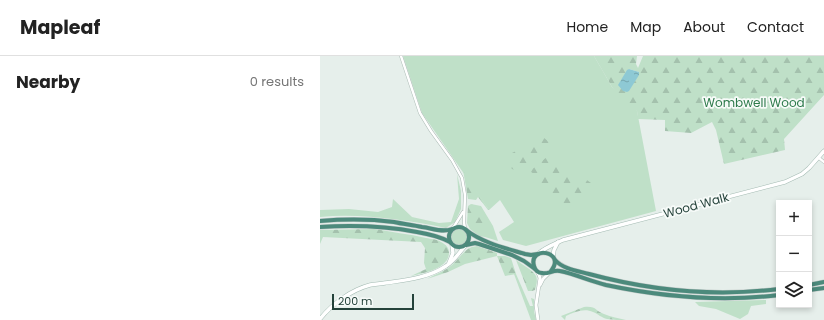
<!DOCTYPE html>
<html lang="en">
<head>
<meta charset="utf-8">
<style>
	:root { --surface:#fff; --page:#f6f6f6; --text:#222; --muted:#767676; --line:#e0e0e0 }
	body { margin:0; font-family:Poppins,sans-serif; background:var(--page); color:var(--text) }
	.controls { position:absolute; right:12px; bottom:12px; display:grid; overflow:hidden; border-radius:0px; box-shadow:0 2px 6px #0003 }
	.controls button { width:36px; height:36px; display:grid; place-items:center; padding:0; border:0; border-bottom:1px solid var(--line); background:var(--surface); color:var(--text); font:20px sans-serif }
	.scale { position:absolute; left:12px; bottom:10px; width:82px; box-sizing:border-box; padding-left:4px; border:2px solid #24423a; border-top:0; font-size:11px; line-height:14px; white-space:nowrap; color:#24423a; -webkit-text-stroke:3px #f7fbf9; paint-order:stroke }
	.list { margin:0; padding:0; list-style:none }
	h2 { display:flex; justify-content:space-between; align-items:center; height:52px; margin:0; padding:0 16px; font-size:17px }
	h2 small { font-size:13px; font-weight:400; color:var(--muted) }
	.icon { flex:none; width:22px; height:22px; fill:none; stroke:currentColor; stroke-width:2; stroke-linecap:round; stroke-linejoin:round }
	.map { position:relative; flex:none; width:504px; height:264px; overflow:hidden }
	header { display:flex; align-items:center; gap:24px; box-sizing:border-box; height:56px; padding:0 20px; background:var(--surface); border-bottom:1px solid var(--line) }
	header strong { font-size:19px }
	nav { display:flex; gap:22px; margin-inline-start:auto; font-size:14px }
	main { display:flex }
	aside { flex:1; background:var(--surface) }
	.map>svg:first-child { display:block }
	.grass { fill:#bfe0c8 }
	.forest { fill:url(#forest-firs); fill-rule:evenodd }
	.water { fill:url(#water-ripples) }
	.lines { fill:none; stroke-linecap:round; stroke-linejoin:round }
	.minor-casing { stroke:#a8b8b2; stroke-width:3.5 }
	.tertiary-casing { stroke:#a8b8b2; stroke-width:4 }
	.secondary-casing { stroke:#a4bbb3; stroke-width:4.5 }
	.trunk-casing { stroke:#c2cac8; stroke-width:5 }
	.minor { stroke:#fff; stroke-width:2.5 }
	.tertiary { stroke:#fff; stroke-width:3 }
	.secondary { stroke:#fff; stroke-width:3.5 }
	.trunk { stroke:#4c8a7c; stroke-width:4 }
	.labels { text-anchor:middle; dominant-baseline:central; stroke-width:3.5; stroke-linejoin:round; paint-order:stroke }
	.park-label { font-size:12px; fill:#2d7a4b; stroke:#f7fbf9 }
	.street-label { font-size:12px; fill:#24423a; stroke:#f7fbf9 }
</style>
</head>
<body>
<header>
<strong>Mapleaf</strong>
<nav><a>Home</a><a>Map</a><a>About</a><a>Contact</a></nav>
</header>
<main>
<aside>
<h2>Nearby<small>0 results</small></h2>
<ul class="list">
</ul>
</aside>
<div class="map">
<svg width="504" height="264" viewBox="0 0 504 264">
	<defs>
		<pattern id="forest-firs" width="22" height="20" patternUnits="userSpaceOnUse"><rect width="22" height="20" fill="#bfe0c8"/><path d="M5 1l3.5 6h-7zM16 11l3.5 6h-7z" fill="#a4c1ad"/></pattern>
		<pattern id="water-ripples" width="26" height="14" patternUnits="userSpaceOnUse"><rect width="26" height="14" fill="#8ec9d4"/><path d="M2 4q2-2 4 0t4 0M15 11q2-2 4 0t4 0" fill="none" stroke="#74a5ad"/></pattern>
	</defs>
	<rect width="100%" height="100%" fill="#e6efeb"/>
	<!-- grass -->
	<g class="grass">
		<path d="M83 0H274L292 31 317 55 336 155 206 190 183 184 179 176 194 166 180 144 169 154 102 57Z"/>
		<path d="M137 118 141 135V153L135 166 126 172C86 164 41 157 0 161V154L29 153 58 156 72 151 73 143 92 161 119 167 131 166 139 143Z"/>
		<path d="M151 148 161 150 173 170 178 185 165 181V168Z"/>
		<circle cx="139" cy="181" r="8"/>
		<path d="M194 218H196L210 250H213L211 242 214 243V255L216 264H211Z"/>
		<path d="M446 244V248L431 250 428 258 420 263 396 253 379 250 375 246Z"/>
	</g>
	<!-- forest -->
	<g class="forest">
		<path d="M274 0H317L316 8 318 12 323 0H504V39L464 83 465 94 404 108 396 74 392 66 371 77 345 75V64L318 63 317 55 309 53 292 31ZM309 13 319 16 308 35 299 28Z"/>
		<path d="M223 81 229 86V92L203 117 192 113 185 104 188 97H192Z"/>
		<path d="M228 100 242 113 260 119 271 127 267 137 251 150C244 148 234 147 229 143 221 137 217 128 215 119L210 115Z"/>
		<path d="M143 114 169 154H168L158 141 156 144 148 143Z"/>
		<path d="M151 148 158 151 166 168 165 181 159 180 150 173 147 167 148 150Z"/>
		<path d="M54 173C71 176 89 178 106 182 111 183 117 183 121 186 129 190 131 196 127 204 119 215 103 217 91 220L106 213 104 207 105 192 101 186 3 181 0 188V174Z"/>
		<path d="M157 190 177 197V200H185L191 202 196 218 185 220 177 200 145 208 128 216 107 223C116 218 125 215 132 209 141 201 145 191 157 190Z"/>
		<path d="M196 204C201 208 213 214 216 220 218 225 216 230 215 234L212 235H208Z"/>
		<path d="M264 251C278 250 274 255 284 258 291 261 299 262 306 264 300 264 293 264 287 263 282 262 278 258 273 256 264 252 255 256 246 260L245 264 241 260Z"/>
	</g>
	<!-- water -->
	<path class="water" d="M309 13 319 16V19L309 35 307 36 303 35 298 29 307 14Z"/>
	<g class="lines">
		<!-- minor casing -->
		<g class="minor-casing">
			<g id="minor">
				<path d="M81 0 100 57 111 75 132 104 142 122 145 139 144 166 145 173"/>
				<path d="M499 102 504 106"/>
				<path d="M133 172 143 156"/>
			</g>
		</g>
		<!-- tertiary casing -->
		<g class="tertiary-casing">
			<g id="tertiary">
				<path d="M217 215 219 219 220 222 216 249 218 264"/>
				<path d="M220 229 223 223 228 218"/>
			</g>
		</g>
		<!-- secondary casing -->
		<g class="secondary-casing">
			<g id="secondary">
				<path d="M219 197C226 191 235 188 243 184L465 126 482 118 489 112 504 95"/>
				<path d="M233 201 234 194 238 186"/>
				<path d="M129 207 133 197 132 189"/>
				<path d="M0 263C12 248 31 234 50 229 55 228 60 228 65 227 86 224 108 222 126 210 134 205 139 197 145 190"/>
			</g>
		</g>
		<!-- trunk casing -->
		<g class="trunk-casing">
			<g id="trunk">
				<path d="M0 165C25 163 50 163 74 166 83 168 93 169 102 171 112 172 122 177 132 173"/>
				<circle cx="139" cy="181" r="10"/>
				<path d="M0 171C32 169 65 170 97 176 109 178 119 180 130 186"/>
				<path d="M146 174C163 187 185 192 205 198L211 199 218 198"/>
				<path d="M146 189 155 187 159 188 192 199 204 205 215 213"/>
				<path d="M235 204C243 213 258 215 269 218 332 235 394 241 459 233"/>
				<path d="M231 215C247 195 208 189 214 210 215 214 218 217 222 217 228 219 233 213 240 215 255 218 270 225 286 229 343 241 401 246 459 239"/>
				<path d="M489 229 504 226"/>
				<path d="M489 234 504 232"/>
			</g>
		</g>
		<!-- minor -->
		<use href="#minor" class="minor"/>
		<!-- tertiary -->
		<use href="#tertiary" class="tertiary"/>
		<!-- secondary -->
		<use href="#secondary" class="secondary"/>
		<!-- trunk -->
		<use href="#trunk" class="trunk"/>
	</g>
	<g class="labels">
		<!-- park labels -->
		<g class="park-label">
			<text x="434" y="46">Wombwell Wood</text>
		</g>
		<!-- street labels -->
		<g class="street-label">
			<text transform="translate(376 149) rotate(-15)">Wood Walk</text>
		</g>
	</g>
</svg>
<div class="controls">
<button>+</button>
<button>−</button>
<button><svg class="icon" aria-label="layers" viewBox="0 0 24 24"><path d="M12 4l9 5-9 5-9-5zM3 14l9 5 9-5"/></svg></button>
</div>
<div class="scale">200 m</div>
</div>
</main>
</body>
</html>
